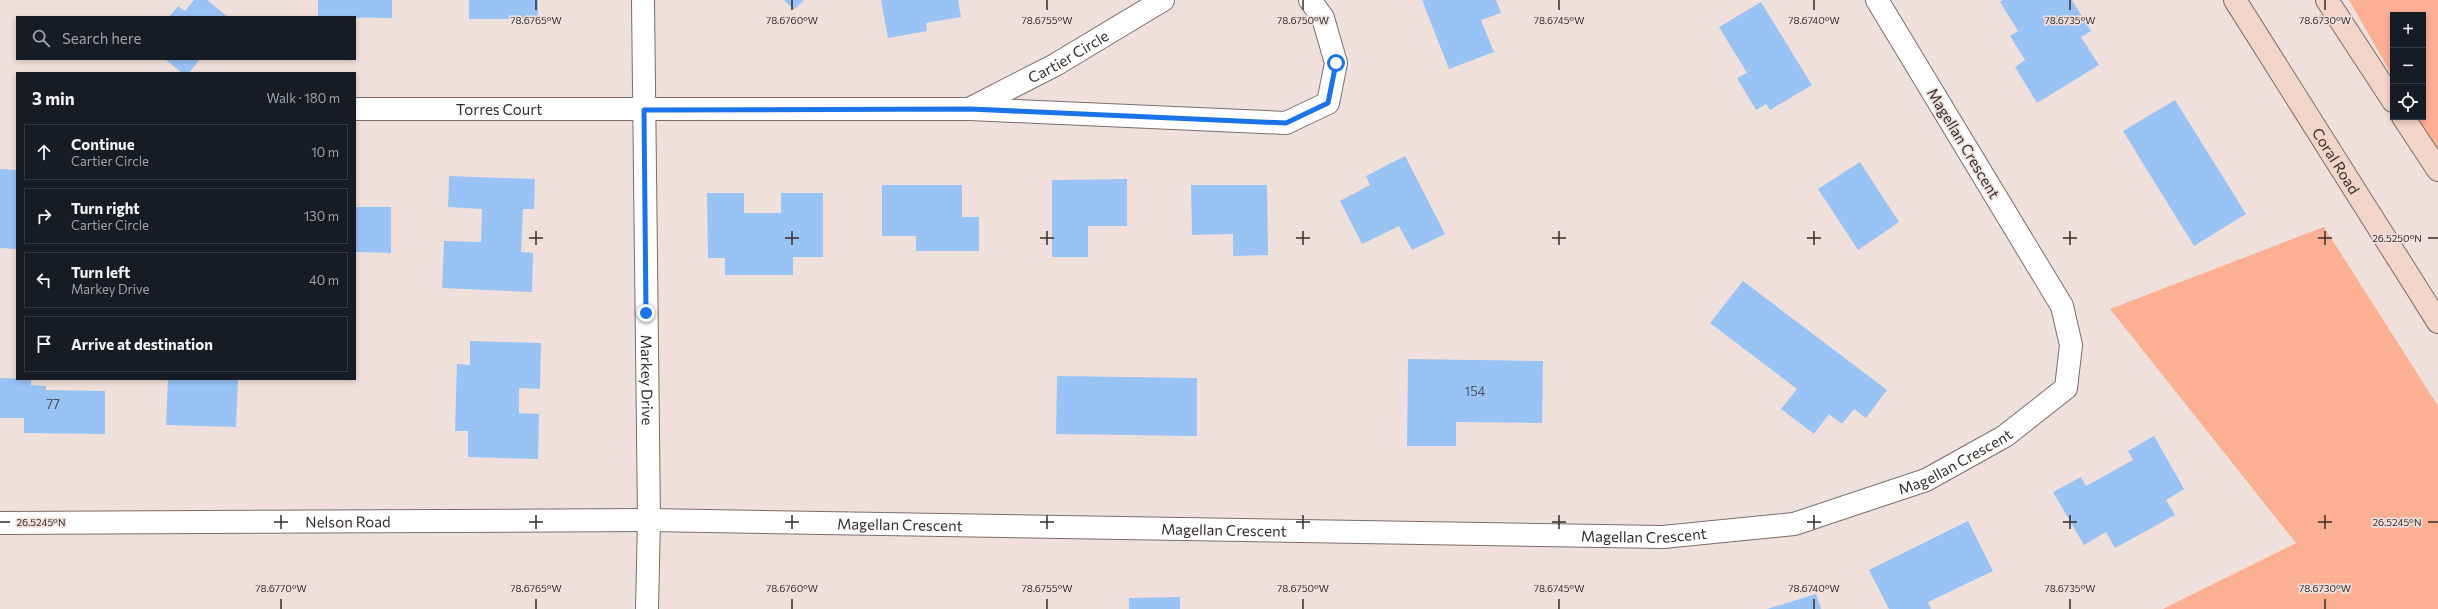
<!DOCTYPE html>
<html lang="en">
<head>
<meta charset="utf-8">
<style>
	:root { --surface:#171b24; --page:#242831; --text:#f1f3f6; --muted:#9ea1a6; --line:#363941 }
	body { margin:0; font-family:Commissioner,sans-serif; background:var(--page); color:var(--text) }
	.controls { position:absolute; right:12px; top:12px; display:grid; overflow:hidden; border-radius:0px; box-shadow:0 2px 6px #0003 }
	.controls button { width:36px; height:36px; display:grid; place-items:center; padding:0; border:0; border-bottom:1px solid var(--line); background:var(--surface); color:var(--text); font:20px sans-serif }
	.stop { position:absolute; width:12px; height:12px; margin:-9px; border:3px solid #1a73e8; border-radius:50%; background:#fff }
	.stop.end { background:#1a73e8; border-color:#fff; box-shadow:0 1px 4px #0008 }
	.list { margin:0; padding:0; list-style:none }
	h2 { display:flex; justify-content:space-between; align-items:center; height:52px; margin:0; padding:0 16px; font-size:17px }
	h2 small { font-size:13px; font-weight:400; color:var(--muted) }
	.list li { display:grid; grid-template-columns:26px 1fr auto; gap:12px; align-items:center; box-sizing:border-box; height:56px; margin:0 8px 8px; padding:0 8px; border:1px solid var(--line); border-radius:0px }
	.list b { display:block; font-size:15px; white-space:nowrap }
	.list p { margin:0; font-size:13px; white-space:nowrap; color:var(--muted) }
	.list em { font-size:13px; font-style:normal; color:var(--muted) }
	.icon { flex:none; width:22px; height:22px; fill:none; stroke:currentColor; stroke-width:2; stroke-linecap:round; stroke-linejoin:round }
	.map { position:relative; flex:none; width:2438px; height:609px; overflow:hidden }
	.search { position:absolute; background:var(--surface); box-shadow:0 2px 6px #0003; left:16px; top:16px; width:340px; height:44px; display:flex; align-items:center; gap:10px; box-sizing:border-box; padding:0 14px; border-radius:0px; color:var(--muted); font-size:15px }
	.panel { position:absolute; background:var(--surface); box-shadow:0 2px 6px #0003; left:16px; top:72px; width:340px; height:308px; border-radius:0px }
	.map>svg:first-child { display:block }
	.green { fill:#fdaf94 }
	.building { fill:#9ac3f5 }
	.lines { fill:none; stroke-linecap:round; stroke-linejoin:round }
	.street-casing { stroke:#7b6d68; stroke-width:24 }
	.secondary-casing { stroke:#7b6d68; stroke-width:24 }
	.street { stroke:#fff; stroke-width:22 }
	.secondary { stroke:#f3d4c8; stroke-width:22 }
	.route { stroke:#1a73e8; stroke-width:5 }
	.ticks { fill:none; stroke:#342e2c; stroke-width:1.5 }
	.labels { text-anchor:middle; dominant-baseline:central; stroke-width:3.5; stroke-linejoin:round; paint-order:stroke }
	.number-label { font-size:13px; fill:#4e535e }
	.street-label { font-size:15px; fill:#342e2c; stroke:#f0e0db }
	.ticks-label { font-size:10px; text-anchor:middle; fill:#342e2c; stroke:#f0e0db; stroke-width:3.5; stroke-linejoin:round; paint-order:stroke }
</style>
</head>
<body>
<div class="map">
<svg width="2438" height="609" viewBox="0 0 2438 609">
	<rect width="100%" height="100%" fill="#f0e0db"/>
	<!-- green -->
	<g class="green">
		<path d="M2349 0H2438V154L2417 117H2423V15H2393V77Z"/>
		<path d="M2324 227 2438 406V609H2163L2296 543 2110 309Z"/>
	</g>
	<!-- building -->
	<g class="building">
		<path d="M194 0H207L228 17H169L178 6 185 11Z"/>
		<path d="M318 0H392V18L318 17Z"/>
		<rect x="469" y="0" width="69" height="19"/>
		<path d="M784 0H804L794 10Z"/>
		<path d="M881 0H958L961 17 926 23 927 31 888 38Z"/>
		<path d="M1422 0H1496L1501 13 1481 20 1494 52 1449 69Z"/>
		<path d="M2003 0H2072L2091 31 2081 37 2099 65 2037 103 2015 67 2025 60 2010 36 2018 31 2000 2Z"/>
		<path d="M1761 2 1812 85 1770 110 1766 104 1756 110 1737 78 1747 73 1719 27Z"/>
		<path d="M165 59H200L189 73H182Z"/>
		<path d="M2175 100 2246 214 2194 246 2123 131Z"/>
		<path d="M1405 156 1445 234 1412 250 1399 226 1362 244 1340 201 1370 185 1366 176Z"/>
		<path d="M1860 162 1899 222 1858 250 1818 189Z"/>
		<path d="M0 169 17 170V249L0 248Z"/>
		<path d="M449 176 535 179 534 209H523L521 252 533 253 532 292 442 288 444 241 481 242 482 209 448 207Z"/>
		<path d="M1127 179V226H1088V257H1052V180Z"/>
		<path d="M882 185H962V217H979V251H916V236H882Z"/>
		<path d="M1191 185H1267L1268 255 1233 256V234L1192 235Z"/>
		<path d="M707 193H744V213H781V193H823V257H793V275H725V258H708Z"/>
		<path d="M355 207H391V253L355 252Z"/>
		<path d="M1743 281 1887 390 1866 418 1854 409 1842 424 1829 414 1814 434 1781 409 1797 389 1710 323Z"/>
		<path d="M470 341 541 343 540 389 519 388V413L539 414 538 459 468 457V431H455L457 364 470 365Z"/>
		<path d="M1408 359 1543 361 1542 423 1456 422V446H1407Z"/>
		<path d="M1057 376 1197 378V436L1056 434Z"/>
		<path d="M0 378 31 379V385L46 386V390L105 391V434L24 433V418H0Z"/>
		<path d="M168 379 238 380 236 427 166 425Z"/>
		<path d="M2154 436 2184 489 2166 500 2175 515 2115 548 2106 532 2084 545 2053 492 2081 477 2086 486 2133 460 2128 451Z"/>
		<path d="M1968 521 1993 571 1928 602 1931 609H1889L1869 570Z"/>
		<path d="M1816 594 1821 609H1767Z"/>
		<path d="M1180 597V609H1129V598Z"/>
	</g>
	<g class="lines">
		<!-- street casing -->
		<g class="street-casing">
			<g id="street">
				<path id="s1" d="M643 0 649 520 647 609"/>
				<path id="s2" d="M971 108 1055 65 1163 0"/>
				<path id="s3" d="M355 109H970L1286 123 1328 103 1336 63 1323 18 1310 0"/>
				<path id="s4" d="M0 523 649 520 1663 537 1794 524 1926 480 2005 436 2066 388 2071 345 2062 306 1877 0"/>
			</g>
		</g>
		<!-- secondary casing -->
		<g class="secondary-casing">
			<g id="secondary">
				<path id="s5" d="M2235 0 2438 322"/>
				<path d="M2327 0 2393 101"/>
				<path d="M2403 117 2438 170"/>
			</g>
		</g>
		<!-- street -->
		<use href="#street" class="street"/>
		<!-- secondary -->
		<use href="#secondary" class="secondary"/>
	</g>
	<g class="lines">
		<!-- route -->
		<path class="route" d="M646 313 644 110 970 109 1286 123 1328 103 1336 63"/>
	</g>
	<!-- ticks -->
	<path class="ticks" d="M536 0V10M792 0V10M1047 0V10M1303 0V10M1559 0V10M1814 0V10M2070 0V10M2325 0V10M536 231V245M792 231V245M1047 231V245M1303 231V245M1559 231V245M1814 231V245M2070 231V245M2325 231V245M529 238H543M785 238H799M1040 238H1054M1296 238H1310M1552 238H1566M1807 238H1821M2063 238H2077M2318 238H2332M2428 238H2438M281 515V529M536 515V529M792 515V529M1047 515V529M1303 515V529M1559 515V529M1814 515V529M2070 515V529M2325 515V529M0 522H10M274 522H288M529 522H543M785 522H799M1040 522H1054M1296 522H1310M1552 522H1566M1807 522H1821M2063 522H2077M2318 522H2332M2428 522H2438M281 599V609M536 599V609M792 599V609M1047 599V609M1303 599V609M1559 599V609M1814 599V609M2070 599V609M2325 599V609"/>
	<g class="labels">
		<!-- number labels -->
		<g class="number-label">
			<text x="1475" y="391">154</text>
			<text x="53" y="404">77</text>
		</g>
		<!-- street labels -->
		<g class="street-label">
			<text stroke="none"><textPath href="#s2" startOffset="110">Cartier Circle</textPath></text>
			<text stroke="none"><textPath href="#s3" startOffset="144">Torres Court</textPath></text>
			<text transform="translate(1964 143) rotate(59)">Magellan Crescent</text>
			<text stroke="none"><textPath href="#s5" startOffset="190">Coral Road</textPath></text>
			<text stroke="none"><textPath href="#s1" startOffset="380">Markey Drive</textPath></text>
			<text stroke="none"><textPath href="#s4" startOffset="1968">Magellan Crescent</textPath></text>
			<text stroke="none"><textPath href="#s4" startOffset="348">Nelson Road</textPath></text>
			<text stroke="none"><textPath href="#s4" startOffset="900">Magellan Crescent</textPath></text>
			<text stroke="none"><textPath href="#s4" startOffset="1224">Magellan Crescent</textPath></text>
			<text stroke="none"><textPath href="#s4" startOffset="1644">Magellan Crescent</textPath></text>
		</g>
	</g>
	<g class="ticks-label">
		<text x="536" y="24">78.6765°W</text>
		<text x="792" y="24">78.6760°W</text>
		<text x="1047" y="24">78.6755°W</text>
		<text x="1303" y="24">78.6750°W</text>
		<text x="1559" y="24">78.6745°W</text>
		<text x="1814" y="24">78.6740°W</text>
		<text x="2070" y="24">78.6735°W</text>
		<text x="2325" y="24">78.6730°W</text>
		<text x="2397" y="242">26.5250°N</text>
		<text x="41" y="526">26.5245°N</text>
		<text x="2397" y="526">26.5245°N</text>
		<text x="281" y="592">78.6770°W</text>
		<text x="536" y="592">78.6765°W</text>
		<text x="792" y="592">78.6760°W</text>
		<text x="1047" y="592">78.6755°W</text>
		<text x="1303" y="592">78.6750°W</text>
		<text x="1559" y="592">78.6745°W</text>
		<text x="1814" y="592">78.6740°W</text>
		<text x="2070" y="592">78.6735°W</text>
		<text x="2325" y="592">78.6730°W</text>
	</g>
</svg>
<div class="controls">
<button>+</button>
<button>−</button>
<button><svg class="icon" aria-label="locate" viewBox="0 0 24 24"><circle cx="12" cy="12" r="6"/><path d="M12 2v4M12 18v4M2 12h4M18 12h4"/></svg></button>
</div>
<div class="stop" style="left:1336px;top:63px"></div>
<div class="stop end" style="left:646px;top:313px"></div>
<div class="search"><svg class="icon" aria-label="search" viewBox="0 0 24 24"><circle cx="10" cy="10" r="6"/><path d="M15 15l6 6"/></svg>Search here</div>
<section class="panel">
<h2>3 min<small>Walk · 180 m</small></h2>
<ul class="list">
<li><svg class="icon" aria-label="ahead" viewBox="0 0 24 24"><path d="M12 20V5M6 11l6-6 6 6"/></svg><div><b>Continue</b><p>Cartier Circle</p></div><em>10 m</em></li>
<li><svg class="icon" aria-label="right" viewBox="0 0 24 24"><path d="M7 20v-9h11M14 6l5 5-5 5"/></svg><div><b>Turn right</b><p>Cartier Circle</p></div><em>130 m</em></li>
<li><svg class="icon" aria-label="left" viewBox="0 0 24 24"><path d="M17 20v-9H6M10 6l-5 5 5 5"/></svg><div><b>Turn left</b><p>Markey Drive</p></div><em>40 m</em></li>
<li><svg class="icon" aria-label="arrive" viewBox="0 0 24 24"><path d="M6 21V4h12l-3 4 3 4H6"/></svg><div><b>Arrive at destination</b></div></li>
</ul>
</section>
</div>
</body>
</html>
